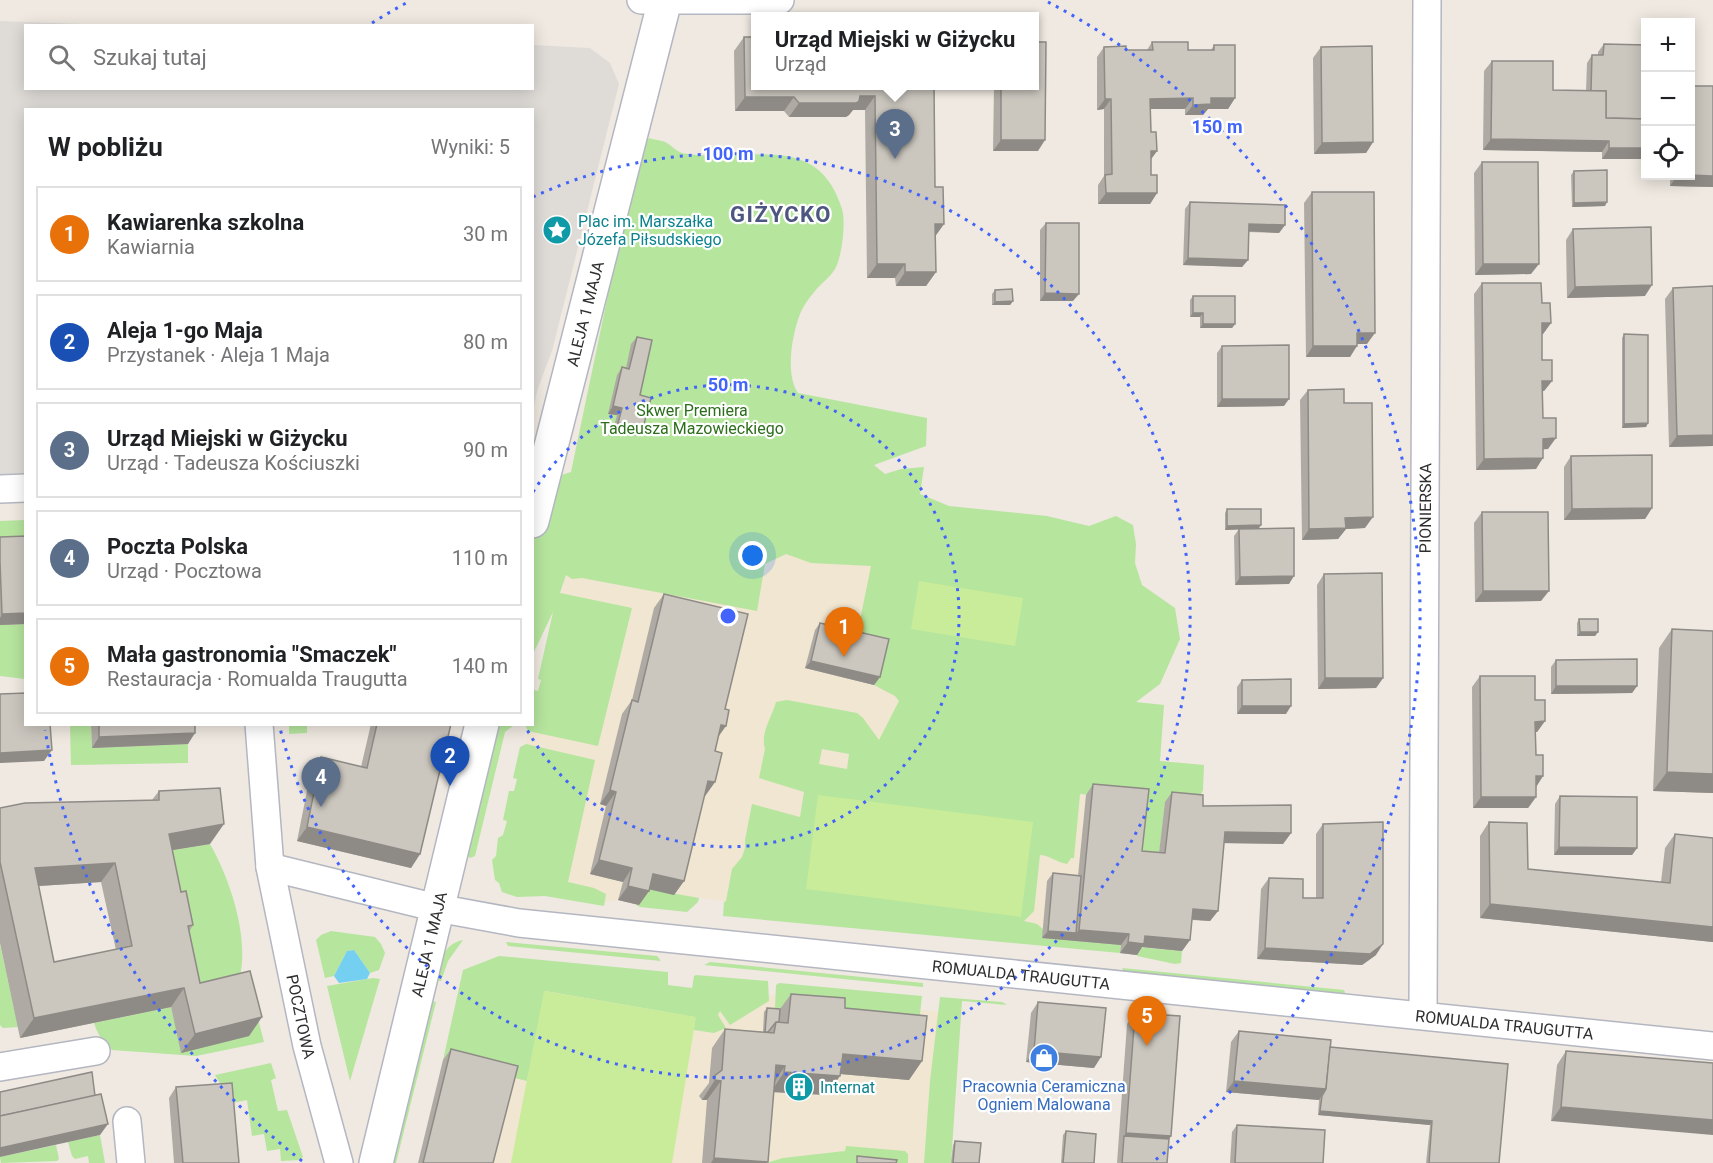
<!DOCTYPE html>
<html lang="pl">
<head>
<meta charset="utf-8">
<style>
	:root { --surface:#fff; --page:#f6f6f6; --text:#202124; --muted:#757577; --line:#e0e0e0; --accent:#1a73e8 }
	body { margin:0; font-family:Roboto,sans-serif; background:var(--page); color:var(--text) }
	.controls { position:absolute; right:18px; top:18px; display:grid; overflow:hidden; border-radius:0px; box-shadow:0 3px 15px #0003 }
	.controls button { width:54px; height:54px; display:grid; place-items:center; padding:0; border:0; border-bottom:2px solid var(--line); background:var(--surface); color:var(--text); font:30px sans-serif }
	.you { position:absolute; left:753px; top:556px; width:21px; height:21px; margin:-15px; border:4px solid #fff; border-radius:50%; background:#1a73e8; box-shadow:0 0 0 9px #1a73e833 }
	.badge { display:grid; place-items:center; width:39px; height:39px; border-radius:50%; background:var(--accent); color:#fff; font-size:20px; font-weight:700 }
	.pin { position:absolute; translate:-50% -50px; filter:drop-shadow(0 2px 3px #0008) }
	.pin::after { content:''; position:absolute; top:32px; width:21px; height:18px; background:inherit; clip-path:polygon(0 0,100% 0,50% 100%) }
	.popup { position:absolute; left:751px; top:12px; width:288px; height:78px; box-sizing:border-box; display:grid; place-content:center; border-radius:0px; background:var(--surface); filter:drop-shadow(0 2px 4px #0005); font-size:20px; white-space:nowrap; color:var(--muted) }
	.popup b { font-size:22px; color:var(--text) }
	.popup::after { content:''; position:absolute; left:50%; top:100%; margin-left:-12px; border:12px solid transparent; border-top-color:var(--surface) }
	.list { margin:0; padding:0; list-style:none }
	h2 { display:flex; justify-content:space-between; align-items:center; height:78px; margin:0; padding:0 24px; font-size:26px }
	h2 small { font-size:20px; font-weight:400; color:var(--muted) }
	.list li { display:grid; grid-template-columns:39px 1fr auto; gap:18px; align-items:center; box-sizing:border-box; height:96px; margin:0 12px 12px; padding:0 12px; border:2px solid var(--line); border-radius:0px }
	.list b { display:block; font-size:22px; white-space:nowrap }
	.list p { margin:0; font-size:20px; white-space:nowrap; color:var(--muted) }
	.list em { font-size:20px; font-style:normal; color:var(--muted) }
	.icon { flex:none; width:33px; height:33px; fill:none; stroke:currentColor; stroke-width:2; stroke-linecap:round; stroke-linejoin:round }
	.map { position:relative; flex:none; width:1713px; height:1163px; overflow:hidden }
	.search { position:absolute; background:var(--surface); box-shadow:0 3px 15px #0003; left:24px; top:24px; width:510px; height:66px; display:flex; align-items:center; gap:15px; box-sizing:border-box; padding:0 21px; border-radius:0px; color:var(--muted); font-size:22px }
	.panel { position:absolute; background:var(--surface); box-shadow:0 3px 15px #0003; left:24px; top:108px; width:510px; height:618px; border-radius:0px }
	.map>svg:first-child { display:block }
	.education { fill:#f0e6d1 }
	.green { fill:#b6e59e; fill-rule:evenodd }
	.pitch { fill:#c9ec9a }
	.plaza { fill:#dfdcd8 }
	.water { fill:#75cff0 }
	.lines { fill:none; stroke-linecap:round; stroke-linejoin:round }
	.minor-casing { stroke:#b4b7c1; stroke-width:30 }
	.tertiary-casing { stroke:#b4b7c1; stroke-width:36 }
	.minor { stroke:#fff; stroke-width:27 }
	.tertiary { stroke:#fff; stroke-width:33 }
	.wall { fill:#afaba4; fill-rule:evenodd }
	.shaded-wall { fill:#8e8b86 }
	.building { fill:#cbc7bf; stroke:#8e8b86; stroke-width:1.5; fill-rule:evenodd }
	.ring { fill:none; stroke:#4264fb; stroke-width:3; stroke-dasharray:3 6 }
	.labels { text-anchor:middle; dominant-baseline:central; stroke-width:4.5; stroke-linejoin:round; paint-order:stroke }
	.culture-label { font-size:16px; fill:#0d838f; stroke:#fff; text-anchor:start }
	.street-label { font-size:16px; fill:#2e2e2e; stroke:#fff }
	.park-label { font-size:16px; fill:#2c6e1b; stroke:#fff }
	.shop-label { font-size:16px; fill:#366cbe; stroke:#fff }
	.district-label { font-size:22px; font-weight:bold; letter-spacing:1.5px; fill:#4d5680; stroke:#fff }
	.centre { fill:#4264fb; stroke:#fff; stroke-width:3 }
	.ring-label { font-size:18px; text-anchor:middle; font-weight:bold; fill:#4264fb; stroke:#fff; stroke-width:4.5; stroke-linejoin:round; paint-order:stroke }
</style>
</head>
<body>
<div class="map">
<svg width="1713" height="1163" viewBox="0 0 1713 1163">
	<rect width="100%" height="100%" fill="#efe9e1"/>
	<!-- education -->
	<g class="education">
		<path d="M675 524 907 557 1069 697 1164 705 1160 761 1204 765 1203 790 1196 806 1182 951 1138 947 1137 955 1120 953 1121 945 1011 935 674 895 639 905 618 900 599 903 496 867 530 725 532 724 533 714 566 575 662 593Z"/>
		<path d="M469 966 961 1014 951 1163H418L447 1061Z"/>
	</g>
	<!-- green -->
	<g class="green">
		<path d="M649 138C655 140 662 140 667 143 672 146 676 151 682 153 742 165 817 127 842 209 846 222 842 255 836 267 832 276 821 283 815 291 810 297 803 306 800 314 792 335 785 374 798 393L927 418 926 446 874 465 885 474 901 469 924 467 920 494 949 506 1047 516 1089 526 1116 516 1133 525 1136 544 1135 563 1142 585 1175 608 1180 639 1160 684 1136 702 1164 705 1160 761 1204 765 1203 790 1196 806 1165 803 1158 864 1134 862 1141 800 1080 794 1074 858H1071L1067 864C1056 862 1051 856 1040 855L1034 911 1024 921 1037 924 1043 929V938L1121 945 1120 953 723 916 724 902 726 901 732 869 742 857 745 848V840L752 804 800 817 804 792 759 778 765 749C760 733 772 717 776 702L787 700 857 713 863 718 879 740 899 701 895 696 874 685 856 640 871 566 811 563 786 554 765 564 757 611 582 578 572 579 566 575 560 593 632 608 598 746 528 731 526 727V725L532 724 534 690 538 691 541 680 538 679 553 612 533 654 532 549 538 521 558 476 571 472 637 156ZM822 749 849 754 847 769 819 764Z"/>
		<path d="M25 520V546L0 547V521Z"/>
		<path d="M25 624V679L0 676V625Z"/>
		<path d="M70 725H91L92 748 188 744V763L71 765Z"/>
		<path d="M289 725H307V733L289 734Z"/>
		<path d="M499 725H514L505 732 475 856 470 858 468 856Z"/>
		<path d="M526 744 595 760 568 882 594 888 606 894 604 906 545 896 517 897 502 892 499 883 495 880 492 860 496 856 498 838 503 835 507 821 503 820 509 791H514L517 779 513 778 520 747Z"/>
		<path d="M210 844C230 879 249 936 240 976H247L264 1042 196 1056 112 1050C103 1042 98 1035 94 1023L171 1007 182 1053 186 1002 155 853Z"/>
		<path d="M643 888 699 898 698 902 687 912 640 907 636 905H639Z"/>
		<path d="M331 931 375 937 381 944 385 953 379 970 370 973 354 950 347 951 334 976 325 978 316 940 321 935Z"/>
		<path d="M463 940 448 961 441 981 436 980C441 962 442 944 463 940Z"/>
		<path d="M506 942 657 956 661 961 508 946Z"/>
		<path d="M0 944 18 1027 3 1028 0 1025Z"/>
		<path d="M1138 947 1182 951 1181 963 1175 964 1137 956Z"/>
		<path d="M499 956 668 972V985L692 988 694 976 696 975 768 981 769 1001 730 1025 720 1011 718 1015 726 1028 714 1033 694 1030 695 1017 545 991 527 1081 443 1060 463 970Z"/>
		<path d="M710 962 923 983V987L704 965Z"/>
		<path d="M1122 968 1344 990 1346 995 1124 972Z"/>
		<path d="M373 978 380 979 350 1081 327 986Z"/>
		<path d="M779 983 922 996 918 1031 836 1014 775 1008 776 985Z"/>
		<path d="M940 997 1002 1002 1007 1005 962 1001 951 1163H924L930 1081Z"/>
		<path d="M430 1001 436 1002 396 1163H391Z"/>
		<path d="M271 1063 276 1078 271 1080 278 1111 287 1110 303 1157 300 1160 281 1161 280 1149 267 1151 264 1134 252 1136 247 1100 232 1103 215 1075Z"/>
		<path d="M100 1135 105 1163H89L88 1156 75 1159 72 1156 68 1142Z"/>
		<path d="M56 1145 59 1159 57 1161 1 1163 0 1157Z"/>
		<path d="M846 1146 905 1151 908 1154V1163H766L783 1158 845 1151Z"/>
	</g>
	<!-- pitch -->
	<g class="pitch">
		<path d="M919 581 1023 598 1015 646 911 629Z"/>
		<path d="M818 795 1033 822 1021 917 806 889Z"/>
		<path d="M544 991 696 1017 672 1163H511Z"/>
	</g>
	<!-- plaza -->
	<path class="plaza" d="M0 21 107 25 26 26V88H532L533 45 590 48 610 63 619 84 552 351 538 388 533 410 532 110H26L25 473 0 474Z"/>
	<!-- water -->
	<path class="water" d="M354 950 370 973 367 979 339 983 334 976 347 951Z"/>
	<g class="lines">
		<!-- minor casing -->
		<g class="minor-casing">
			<g id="minor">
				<path d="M641 0H780"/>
				<path d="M0 489 26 488"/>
				<path id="s1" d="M259 724 270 867 307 1046 339 1163"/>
				<path id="s2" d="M270 867 437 908 519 923 1713 1046"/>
				<path id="s3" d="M1423 1015 1427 0"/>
				<path d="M0 1067 96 1051"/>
				<path d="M127 1121 131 1163"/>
			</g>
		</g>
		<!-- tertiary casing -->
		<g class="tertiary-casing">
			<g id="tertiary">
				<path id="s4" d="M532 521 665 0"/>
				<path id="s5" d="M376 1163 482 724"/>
			</g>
		</g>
		<!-- minor -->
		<use href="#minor" class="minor"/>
		<!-- tertiary -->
		<use href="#tertiary" class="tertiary"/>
	</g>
	<!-- wall -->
	<g class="wall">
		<path d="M744 37 934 86 935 187 944 224 935 236 936 272 926 286H896L895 278H867L865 110H853L849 115 846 117H789L784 111H735L734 51Z"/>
		<path d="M1152 42 1188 50H1211L1214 45 1235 98 1228 109H1208L1203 115H1185V109H1150L1151 132 1157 151 1151 159V175L1157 193 1150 204H1098V185L1104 176V109L1097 110V57L1104 47 1126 50H1147Z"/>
		<path d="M1604 44 1646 45V159H1602V152L1483 150 1484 71 1492 61 1553 90 1586 91 1587 63 1592 55H1598V52Z"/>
		<path d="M1321 47 1373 142 1366 153 1314 154 1313 58Z"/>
		<path d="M994 86H1035L1038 151H993Z"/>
		<path d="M1482 162 1531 274 1475 275 1474 173Z"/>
		<path d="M1574 171 1605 206 1572 207 1571 175Z"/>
		<path d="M1670 176H1690L1713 187 1670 186Z"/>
		<path d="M1312 192 1367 344H1357L1350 357H1306L1304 203Z"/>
		<path d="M1190 202 1285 225 1279 233 1248 232V260L1242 267 1183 265 1185 209Z"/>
		<path d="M1046 223 1073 301H1040V230Z"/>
		<path d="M1573 229 1645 296 1567 298 1566 240Z"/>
		<path d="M1482 283 1542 303 1551 323 1543 334H1542V360L1552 381 1544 391H1543V418L1548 449H1543L1536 469 1476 470 1474 294Z"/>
		<path d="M1673 288 1713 446 1669 447 1665 299Z"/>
		<path d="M995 290 1013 301 1010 305H992V294Z"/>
		<path d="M1193 296 1235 324 1232 328H1200V317H1190V300Z"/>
		<path d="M1624 334 1648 423 1646 427 1622 428V338Z"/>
		<path d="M637 337 640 395 643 428 638 436 613 430 617 415 608 414 617 375 622 367 626 368 631 344Z"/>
		<path d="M1222 346 1284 406 1217 407V353Z"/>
		<path d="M1308 390 1344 403 1365 528 1346 529 1338 539 1302 540 1300 400Z"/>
		<path d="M1571 456 1652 508 1645 519 1564 520V467Z"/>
		<path d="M1227 509 1261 525 1259 528 1289 584 1235 585 1234 536 1239 529 1225 530V513Z"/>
		<path d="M1482 512 1541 601 1475 602 1474 523Z"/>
		<path d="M0 537 26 624 0 625Z"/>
		<path d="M1324 574 1383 678 1376 688 1318 689 1317 585Z"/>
		<path d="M664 594 718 736 715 751V782L705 796H704L684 881 674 895 650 889 649 891 639 905 618 900 623 882 590 874 606 806 600 804 622 714 632 700 654 608Z"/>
		<path d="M1579 619 1598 632 1595 636H1577V623Z"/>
		<path d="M820 623 880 677 874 685 805 668 815 630Z"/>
		<path d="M1672 629 1713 793 1653 791 1659 648Z"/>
		<path d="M1556 660 1637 686 1632 693 1551 694V667Z"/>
		<path d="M1480 676 1535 700 1545 721 1537 732H1535L1536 755 1543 776 1536 787V797L1528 808H1473L1472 687Z"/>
		<path d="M1242 680 1286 714H1237V687Z"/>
		<path d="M91 724H195L188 744 92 748Z"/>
		<path d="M371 724H451L420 854 411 868 297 841 311 771 321 757 361 767Z"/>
		<path d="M1093 784 1142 851 1159 853 1165 802 1172 792 1203 806 1291 833 1283 844 1224 843 1218 911 1210 921 1192 920 1190 940 1182 951 1142 947 1137 955 1120 953 1121 945 1042 938 1047 881 1053 873 1078 876 1086 795Z"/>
		<path d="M159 791 210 844 172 850 181 892 193 925 189 932 200 983 262 1017 249 1036 181 1053 171 1007 20 1038 0 943V808L152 800ZM101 882 116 950 54 962 39 886Z"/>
		<path d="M1560 796 1637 848 1632 855H1554L1555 804Z"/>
		<path d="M1489 822 1528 869 1661 882 1665 848 1675 834 1713 838V942L1480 918V836Z"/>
		<path d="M1323 824 1376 955 1362 965 1257 959 1261 889 1269 878 1303 898H1316V834Z"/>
		<path d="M791 994 845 1008 922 1061 909 1080 840 1074 827 1095 774 1092 767 1163H702L707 1100H702L699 1096 709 1083 712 1048 725 1029 763 1032 764 1012 767 1008 780 1009Z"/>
		<path d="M1038 1002 1094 1068 1026 1062 1031 1013Z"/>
		<path d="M1135 1013 1171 1136 1169 1139 1167 1163H1117L1127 1024Z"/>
		<path d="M1239 1031 1330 1047 1499 1163H1426L1430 1125 1318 1115 1319 1100 1226 1092 1231 1042Z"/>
		<path d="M451 1049 493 1163H418L443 1060Z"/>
		<path d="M1566 1051 1713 1063 1551 1121 1557 1065Z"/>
		<path d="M176 1087 239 1163H174L169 1098Z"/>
		<path d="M1237 1125 1323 1163H1230L1232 1132Z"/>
		<path d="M1066 1131 1094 1163H1061L1063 1135Z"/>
		<path d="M955 1141 979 1163H951L953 1145Z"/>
	</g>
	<!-- shaded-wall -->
	<g class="shaded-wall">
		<path d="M860 96H875L865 110H853L849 115 846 117H789L799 103Z"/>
		<path d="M745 97H794L784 111H735Z"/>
		<path d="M1193 98 1185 109H1143L1150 99Z"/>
		<path d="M1211 98H1235L1228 109H1208L1203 115H1185L1193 105Z"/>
		<path d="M1105 99H1111L1104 109 1097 110Z"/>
		<path d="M1491 139 1609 141 1602 152 1483 150Z"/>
		<path d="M1001 140H1045L1038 151H993Z"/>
		<path d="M1373 142 1366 153 1314 154 1322 143Z"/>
		<path d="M1609 148H1646V159H1602Z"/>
		<path d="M1151 151H1157L1149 162Z"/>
		<path d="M1677 176H1713V187L1670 186Z"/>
		<path d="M1106 193H1157L1150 204H1098Z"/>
		<path d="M1607 202 1605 206 1572 207 1574 203Z"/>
		<path d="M935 224H944L934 238Z"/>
		<path d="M1249 224 1285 225 1279 233 1243 231Z"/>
		<path d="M1188 258 1248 260 1242 267 1183 265Z"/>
		<path d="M877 264H905L895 278H867Z"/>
		<path d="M1483 264H1539L1531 274 1475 275Z"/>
		<path d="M905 272H936L926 286H896Z"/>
		<path d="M1652 285 1645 296 1567 298 1575 287Z"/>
		<path d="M1045 293 1079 294 1073 301H1040Z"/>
		<path d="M1013 301 1010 305H992L995 302Z"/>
		<path d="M1193 313H1203L1200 317H1190Z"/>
		<path d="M1542 323H1551L1543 334H1534Z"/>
		<path d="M1203 324H1235L1232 328H1200Z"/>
		<path d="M1357 333H1375L1367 344H1350Z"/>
		<path d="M1313 346H1357L1350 357H1306Z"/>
		<path d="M1542 381H1552L1544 391 1535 392Z"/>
		<path d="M1222 399H1289L1284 406 1217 407Z"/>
		<path d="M613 406 622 408 617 415 608 414Z"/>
		<path d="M618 423 643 428 638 436 613 430Z"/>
		<path d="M1648 423 1646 427 1622 428 1624 424Z"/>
		<path d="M1713 435V446L1669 447 1677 436Z"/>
		<path d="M1556 438 1548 449 1536 450 1543 439Z"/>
		<path d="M1543 458 1536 469 1476 470 1484 459Z"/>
		<path d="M1652 508 1645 519 1564 520 1572 509Z"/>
		<path d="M1373 517 1365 528 1346 529 1338 539 1302 540 1309 529 1345 518Z"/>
		<path d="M1261 525 1258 529 1225 530 1227 526Z"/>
		<path d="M1294 576 1289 584 1235 585 1240 577Z"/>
		<path d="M1483 591H1549L1541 601 1475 602Z"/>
		<path d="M26 613V624L0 625V618L2 614Z"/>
		<path d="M1580 632H1598L1595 636H1577Z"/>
		<path d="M811 661 880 677 874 685 805 668Z"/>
		<path d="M1325 678H1383L1376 688 1318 689Z"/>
		<path d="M1556 686H1637L1632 693 1551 694Z"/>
		<path d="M1242 706H1291L1286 714H1237Z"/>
		<path d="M1545 721 1537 732H1528L1535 722Z"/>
		<path d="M721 725 726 726 716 740Z"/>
		<path d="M195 733 188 744 92 748 99 737Z"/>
		<path d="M52 750 44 761 0 763V753Z"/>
		<path d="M1667 772 1713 774V793L1653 791Z"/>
		<path d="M1536 776H1543L1536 787Z"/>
		<path d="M708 781 715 782 705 796 698 795Z"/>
		<path d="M610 790 616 792 606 806 600 804Z"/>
		<path d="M1481 797H1536L1528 808H1473Z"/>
		<path d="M224 824 210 844 155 853 169 834Z"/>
		<path d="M307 827 420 854 411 868 297 841Z"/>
		<path d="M1225 832 1291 833 1283 844 1218 843Z"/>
		<path d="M1559 847 1637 848 1632 855H1554Z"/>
		<path d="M599 860 632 868 623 882 590 874Z"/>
		<path d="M115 863 101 882 22 887 35 868Z"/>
		<path d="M653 874 684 881 674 895 643 888Z"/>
		<path d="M628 886 649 891 639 905 618 900Z"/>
		<path d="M1490 904 1713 927V942L1480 918Z"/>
		<path d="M1193 909 1218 911 1210 921 1185 919Z"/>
		<path d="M1079 930 1129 934 1121 945 1042 938 1048 931 1076 933Z"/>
		<path d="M1145 936 1190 940 1182 951 1142 947 1137 955 1120 953 1128 942Z"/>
		<path d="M1383 944 1376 955 1362 965 1257 959 1265 948Z"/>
		<path d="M184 988 171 1007 20 1038 34 1018Z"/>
		<path d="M262 1017 249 1036 181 1053 195 1034Z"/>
		<path d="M1034 1051 1101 1057 1094 1068 1026 1062Z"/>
		<path d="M843 1054 922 1061 909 1080 829 1073Z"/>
		<path d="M776 1065 785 1066 772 1086Z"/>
		<path d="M784 1072 840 1076 827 1095 771 1092Z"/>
		<path d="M715 1080 721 1081 707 1100H702Z"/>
		<path d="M1234 1081 1326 1089 1319 1100 1226 1092Z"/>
		<path d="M1561 1107 1713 1120V1135L1551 1121Z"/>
		<path d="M1320 1111 1432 1121 1430 1125 1318 1115Z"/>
		<path d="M108 1124 100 1135 0 1157V1148Z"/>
		<path d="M1126 1133 1171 1136 1164 1147 1124 1136Z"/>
		<path d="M714 1158 768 1162 767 1163H711Z"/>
	</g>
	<!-- building -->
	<g class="building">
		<path d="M744 37H756V86H934L935 187H943L944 224H935L936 272H905V264H877L875 96H860L859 101 856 103H799L794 97H745Z"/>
		<path d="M1035 42H1046L1045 140H1001V86H1035Z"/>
		<path d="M1152 42H1188V50H1214V45H1235V98H1211V104L1193 105V98L1150 99 1151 132H1156L1157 151H1151V175H1157V193H1106L1105 175 1112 174 1111 99H1105L1104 47 1126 46V50H1153Z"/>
		<path d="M1604 44 1646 45V119L1606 118V91H1591L1592 55H1603Z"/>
		<path d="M1372 46 1373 142 1322 143 1321 47Z"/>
		<path d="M1492 61H1553V90L1606 91V118L1646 119V148H1609V141L1491 139Z"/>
		<path d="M1690 86H1713V176L1690 175Z"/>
		<path d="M1482 162H1538L1539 264H1483Z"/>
		<path d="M1607 170V202L1574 203V171Z"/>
		<path d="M1312 192H1374L1375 333H1357V346H1313Z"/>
		<path d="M1190 202 1285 205V225L1249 224 1248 260 1188 258Z"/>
		<path d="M1046 223H1079V294L1045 293Z"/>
		<path d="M1651 227 1652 285 1575 287 1573 229Z"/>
		<path d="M1482 283H1541L1542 303H1550L1551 323H1542V360H1552V381H1542L1543 418H1556V438L1543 439V458L1484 459Z"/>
		<path d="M1713 286V435L1677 436 1673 288Z"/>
		<path d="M1012 289 1013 301 995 302V290Z"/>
		<path d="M1193 296H1235V324H1203V313H1193Z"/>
		<path d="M1624 334 1648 335V423L1624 424Z"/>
		<path d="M637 337 652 340 640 395 651 398 643 428 618 423 622 408 613 406 622 367 629 369Z"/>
		<path d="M1289 345V399H1222V346Z"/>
		<path d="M1344 389V403H1372L1373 517 1345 518 1346 528 1309 529 1308 390Z"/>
		<path d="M1652 455V508L1572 509 1571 456Z"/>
		<path d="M1227 509H1261V525L1227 526Z"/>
		<path d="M1482 512H1548L1549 591H1483Z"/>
		<path d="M1294 528V576L1240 577 1239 529Z"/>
		<path d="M26 536V613L2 614 0 562V537Z"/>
		<path d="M1382 573 1383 678H1325L1324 574Z"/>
		<path d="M664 594 748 614 725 709 729 710 726 726 721 725 715 751 722 753 715 782 708 781 684 881 653 874 649 891 628 886 632 868 599 860 616 792 610 790 632 700 638 702Z"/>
		<path d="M1579 619H1598V632H1580Z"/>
		<path d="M820 623 889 639 880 677 811 661Z"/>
		<path d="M1672 629 1713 631V774L1667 772Z"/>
		<path d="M1637 659V686H1556V660Z"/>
		<path d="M1480 676H1535V700H1545V721L1535 722 1536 755H1543V776H1536V797H1481Z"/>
		<path d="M1291 679V706H1242V680Z"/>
		<path d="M26 693V724H50L52 750 0 753V694Z"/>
		<path d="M99 724H195V733L99 737Z"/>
		<path d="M377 724H451L420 854 307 827 321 757 367 768Z"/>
		<path d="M1093 784 1149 789 1142 851 1165 853 1172 792 1203 795V806L1291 805V833L1225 832 1218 911 1193 909 1190 940 1145 936 1144 944 1128 942 1129 934 1079 930Z"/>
		<path d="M220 788 224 824 169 834 181 892 186 891 193 925 188 926 200 983 250 971 262 1017 195 1034 184 988 34 1018 0 862V808L25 803 159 800V791ZM115 863 132 946 54 962 35 868Z"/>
		<path d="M1560 796 1637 797V848L1559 847Z"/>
		<path d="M1383 822V944L1370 954 1265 948 1269 878 1303 879V898H1323V824Z"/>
		<path d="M1489 822 1527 823 1528 869 1670 883 1675 834 1713 838V927L1490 904Z"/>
		<path d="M1053 873 1081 876 1076 933 1048 931Z"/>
		<path d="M791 994 845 998V1008L927 1016 922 1061 843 1054 840 1076 784 1072 785 1066 776 1065 768 1162 714 1158 721 1081 715 1080 713 1077 722 1070 725 1029 774 1033 776 1022 788 1023Z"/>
		<path d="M1038 1002 1106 1008 1101 1057 1034 1051Z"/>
		<path d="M767 1008 780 1009 779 1022H776L768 1032H765Z"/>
		<path d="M1135 1013 1180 1016 1171 1136 1126 1133Z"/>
		<path d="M1239 1031 1331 1040 1326 1089 1234 1081Z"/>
		<path d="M1330 1047 1508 1064 1499 1163H1429L1432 1121 1320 1111 1322 1096 1326 1089Z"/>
		<path d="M451 1049 518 1066 493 1163H423Z"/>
		<path d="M1566 1051 1713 1063V1120L1561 1107Z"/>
		<path d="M92 1072 95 1096 0 1116V1092Z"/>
		<path d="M232 1083 239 1163H183L176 1087Z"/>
		<path d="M101 1094 108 1124 0 1148V1116Z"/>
		<path d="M1237 1125 1325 1130 1323 1163H1235Z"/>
		<path d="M1066 1131 1096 1134 1094 1163H1063Z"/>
		<path d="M1124 1136 1169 1139 1167 1163H1122Z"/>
		<path d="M955 1141 981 1143 979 1163H953Z"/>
		<path d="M857 1156 897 1160 896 1163H857Z"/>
	</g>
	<!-- distance rings -->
	<g class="ring">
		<path d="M533 492A231 231 0 1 1 525 726"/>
		<path d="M533 197A462 462 0 1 1 280 728"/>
		<path d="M302 1161A692 692 0 0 1 45 730M372 23A692 692 0 0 1 408 2M1048 2A692 692 0 0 1 1154 1161"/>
	</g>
	<!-- icons -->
	<defs>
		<g id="sight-disc" transform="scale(1.5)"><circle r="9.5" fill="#0f9aa8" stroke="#fff"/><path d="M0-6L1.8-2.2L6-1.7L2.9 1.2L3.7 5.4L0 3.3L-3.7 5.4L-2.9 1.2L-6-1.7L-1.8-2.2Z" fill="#fff"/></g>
		<g id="shop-disc" transform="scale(1.5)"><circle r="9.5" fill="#3f7fe0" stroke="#fff"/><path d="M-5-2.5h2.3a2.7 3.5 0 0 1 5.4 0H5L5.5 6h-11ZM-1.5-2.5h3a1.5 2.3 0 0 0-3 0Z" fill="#fff"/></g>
		<g id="building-disc" transform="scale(1.5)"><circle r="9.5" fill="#0f9aa8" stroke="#fff"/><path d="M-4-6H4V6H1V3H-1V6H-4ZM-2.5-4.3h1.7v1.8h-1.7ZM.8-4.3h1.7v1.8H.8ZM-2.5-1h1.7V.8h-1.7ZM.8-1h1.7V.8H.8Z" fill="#fff"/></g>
	</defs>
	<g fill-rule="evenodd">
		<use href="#sight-disc" x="557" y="230"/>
		<use href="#shop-disc" x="1044" y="1058"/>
		<use href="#building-disc" x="799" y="1087"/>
	</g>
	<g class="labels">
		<!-- culture labels -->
		<g class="culture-label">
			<text x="578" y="221">Plac im. Marszałka<tspan x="578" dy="18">Józefa Piłsudskiego</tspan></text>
			<text x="820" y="1087">Internat</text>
		</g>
		<!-- street labels -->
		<g class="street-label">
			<text stroke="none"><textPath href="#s4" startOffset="214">ALEJA 1 MAJA</textPath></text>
			<text stroke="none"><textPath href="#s3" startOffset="507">PIONIERSKA</textPath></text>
			<text stroke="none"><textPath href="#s5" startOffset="225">ALEJA 1 MAJA</textPath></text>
			<text stroke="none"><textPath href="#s2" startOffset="760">ROMUALDA TRAUGUTTA</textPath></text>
			<text stroke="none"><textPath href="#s1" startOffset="296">POCZTOWA</textPath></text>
			<text stroke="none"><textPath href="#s2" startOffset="1246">ROMUALDA TRAUGUTTA</textPath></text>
		</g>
		<!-- park labels -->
		<g class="park-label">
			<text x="692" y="410">Skwer Premiera<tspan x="692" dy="18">Tadeusza Mazowieckiego</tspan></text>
		</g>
		<!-- shop labels -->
		<g class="shop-label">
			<text x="1044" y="1086">Pracownia Ceramiczna<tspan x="1044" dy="18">Ogniem Malowana</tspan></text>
		</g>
		<!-- district labels -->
		<g class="district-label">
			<text x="781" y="214">GIŻYCKO</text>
		</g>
	</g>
	<circle cx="728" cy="616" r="9" class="centre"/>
	<g class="ring-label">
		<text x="1217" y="133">150 m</text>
		<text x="728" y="160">100 m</text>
		<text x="728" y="391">50 m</text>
	</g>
</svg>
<div class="controls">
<button>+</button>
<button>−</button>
<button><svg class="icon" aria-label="locate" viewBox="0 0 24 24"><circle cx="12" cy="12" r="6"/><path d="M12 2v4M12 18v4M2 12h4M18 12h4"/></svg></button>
</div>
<div class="you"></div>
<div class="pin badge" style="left:844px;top:657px;background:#e8710a">1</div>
<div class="pin badge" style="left:450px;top:786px;background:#1a4fb4">2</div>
<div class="pin badge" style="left:895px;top:159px;background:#5c6f8a">3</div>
<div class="popup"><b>Urząd Miejski w Giżycku</b>Urząd</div>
<div class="pin badge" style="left:321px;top:807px;background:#5c6f8a">4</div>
<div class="pin badge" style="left:1147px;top:1046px;background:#e8710a">5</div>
<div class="search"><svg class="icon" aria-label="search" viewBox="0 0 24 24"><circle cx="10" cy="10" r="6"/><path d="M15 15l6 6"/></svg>Szukaj tutaj</div>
<section class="panel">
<h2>W pobliżu<small>Wyniki: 5</small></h2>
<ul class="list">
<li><span class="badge" style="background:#e8710a">1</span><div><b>Kawiarenka szkolna</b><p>Kawiarnia</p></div><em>30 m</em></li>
<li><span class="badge" style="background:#1a4fb4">2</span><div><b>Aleja 1-go Maja</b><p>Przystanek · Aleja 1 Maja</p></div><em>80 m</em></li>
<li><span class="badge" style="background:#5c6f8a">3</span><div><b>Urząd Miejski w Giżycku</b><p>Urząd · Tadeusza Kościuszki</p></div><em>90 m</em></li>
<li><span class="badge" style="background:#5c6f8a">4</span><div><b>Poczta Polska</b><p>Urząd · Pocztowa</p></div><em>110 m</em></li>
<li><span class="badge" style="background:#e8710a">5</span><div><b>Mała gastronomia &quot;Smaczek&quot;</b><p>Restauracja · Romualda Traugutta</p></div><em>140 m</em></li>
</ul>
</section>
</div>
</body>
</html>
